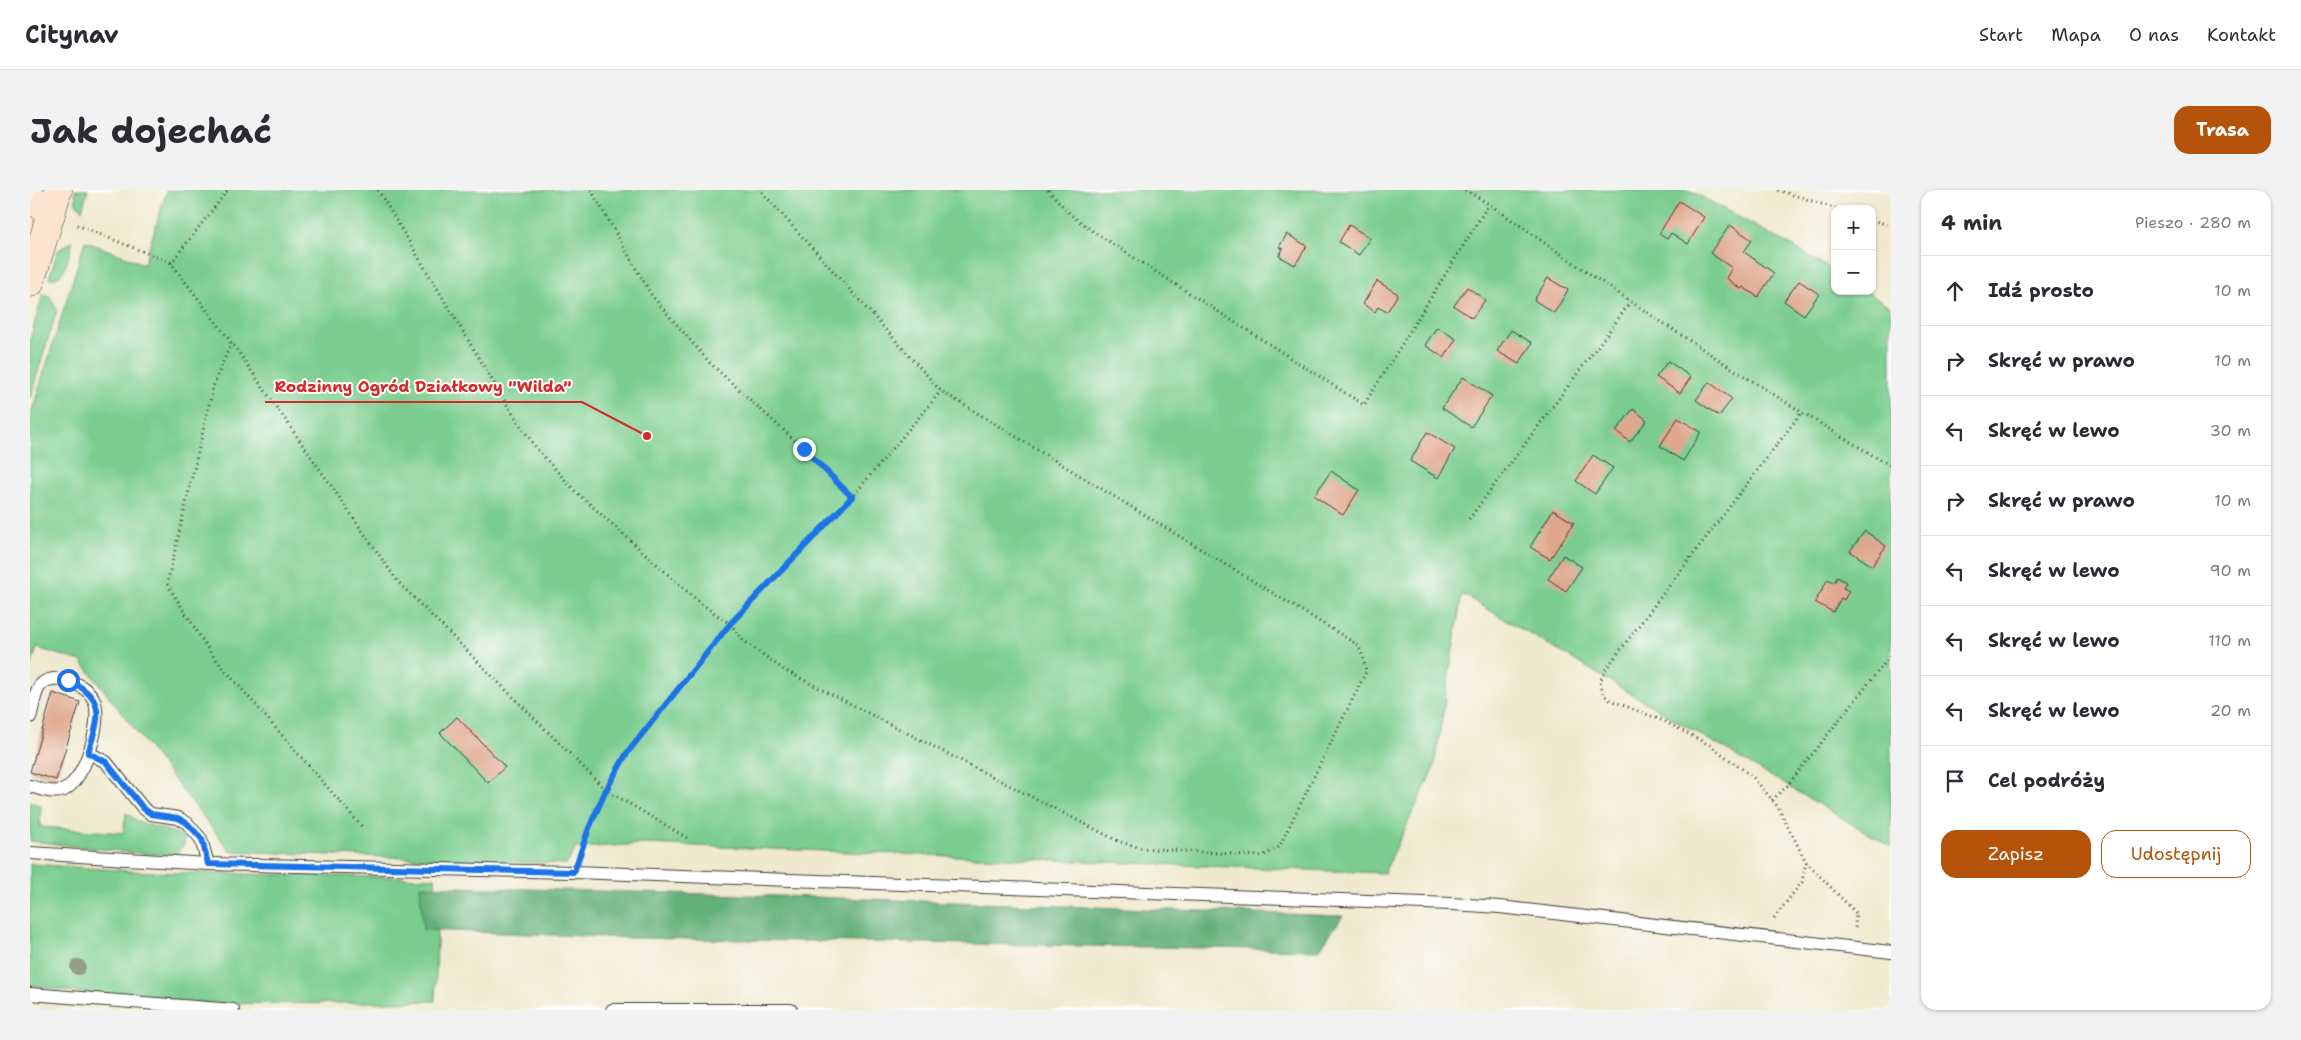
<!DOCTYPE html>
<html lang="pl">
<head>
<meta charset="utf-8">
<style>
	:root { --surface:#fff; --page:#f2f2f3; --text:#2b2b33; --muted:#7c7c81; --line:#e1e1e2; --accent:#b45309 }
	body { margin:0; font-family:"Shantell Sans",sans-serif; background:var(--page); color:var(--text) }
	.controls { position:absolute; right:15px; top:15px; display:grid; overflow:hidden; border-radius:10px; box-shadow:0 1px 4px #0004 }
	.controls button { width:45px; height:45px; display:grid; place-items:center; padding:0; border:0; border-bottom:1px solid var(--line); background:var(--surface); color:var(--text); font:25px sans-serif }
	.stop { position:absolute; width:15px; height:15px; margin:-11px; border:4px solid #1a73e8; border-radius:50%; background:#fff }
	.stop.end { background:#1a73e8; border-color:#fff; box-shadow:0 1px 5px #0008 }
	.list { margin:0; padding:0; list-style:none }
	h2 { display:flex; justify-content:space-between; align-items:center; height:65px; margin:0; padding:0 20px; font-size:21px }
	h2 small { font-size:16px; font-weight:400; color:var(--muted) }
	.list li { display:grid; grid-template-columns:32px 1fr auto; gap:15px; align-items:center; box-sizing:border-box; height:70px; padding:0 20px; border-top:1px solid var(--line) }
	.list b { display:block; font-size:19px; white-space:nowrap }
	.list em { font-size:16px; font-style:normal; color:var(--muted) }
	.actions { display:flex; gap:10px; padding:15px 20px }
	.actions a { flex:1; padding:11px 0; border:1px solid var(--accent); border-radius:15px; text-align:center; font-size:18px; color:var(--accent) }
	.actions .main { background:var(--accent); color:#fff }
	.icon { flex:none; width:28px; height:28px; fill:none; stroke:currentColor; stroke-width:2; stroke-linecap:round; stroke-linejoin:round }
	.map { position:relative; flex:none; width:1861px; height:820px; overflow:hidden; border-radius:15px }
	header { display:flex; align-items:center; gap:30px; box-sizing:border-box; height:70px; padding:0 25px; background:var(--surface); border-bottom:1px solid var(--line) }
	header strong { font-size:24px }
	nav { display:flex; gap:28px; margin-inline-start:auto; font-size:18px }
	.intro { display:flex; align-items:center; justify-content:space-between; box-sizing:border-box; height:120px; padding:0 30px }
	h1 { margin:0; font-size:35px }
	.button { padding:12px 22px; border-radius:15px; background:var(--accent); color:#fff; font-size:18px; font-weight:700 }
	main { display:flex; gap:30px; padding:0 30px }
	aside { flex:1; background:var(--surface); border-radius:15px; box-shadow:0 1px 4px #0004 }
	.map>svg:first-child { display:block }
	.green { fill:#7acd8f; stroke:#4b7456 }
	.forest { fill:#63b07a; stroke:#40664b }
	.building { fill:#dfa78d }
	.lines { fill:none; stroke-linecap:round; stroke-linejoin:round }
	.lane-casing { stroke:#3c3b37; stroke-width:14 }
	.secondary-casing { stroke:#3c3b37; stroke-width:29 }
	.path { stroke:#3c3b37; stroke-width:3; stroke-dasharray:1 4; stroke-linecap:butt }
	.lane { stroke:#fff; stroke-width:12 }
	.secondary { stroke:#fce5d0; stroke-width:28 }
	.tree { fill:#909f86 }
	.route { stroke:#1a73e8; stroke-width:6 }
	.leader { fill:none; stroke:#d62828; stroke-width:2 }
	.callout-dot { fill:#d62828; stroke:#fdfcf7; stroke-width:2 }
	.callout-label { font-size:16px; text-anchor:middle; font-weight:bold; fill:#d62828; stroke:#fdfcf7; stroke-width:4; stroke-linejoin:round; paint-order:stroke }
</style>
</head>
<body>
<header>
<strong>Citynav</strong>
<nav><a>Start</a><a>Mapa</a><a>O nas</a><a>Kontakt</a></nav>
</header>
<div class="intro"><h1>Jak dojechać</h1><a class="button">Trasa</a></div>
<main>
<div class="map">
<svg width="1861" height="820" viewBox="0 0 1861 820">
	<rect width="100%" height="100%" fill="#fdfcf7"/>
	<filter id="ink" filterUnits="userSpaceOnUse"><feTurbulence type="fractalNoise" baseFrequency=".02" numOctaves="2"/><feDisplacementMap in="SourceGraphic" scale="10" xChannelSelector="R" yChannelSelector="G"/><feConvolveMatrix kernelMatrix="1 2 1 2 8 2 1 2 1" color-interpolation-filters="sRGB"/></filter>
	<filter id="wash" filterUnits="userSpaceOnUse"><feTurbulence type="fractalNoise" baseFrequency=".0096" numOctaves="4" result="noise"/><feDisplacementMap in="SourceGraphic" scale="20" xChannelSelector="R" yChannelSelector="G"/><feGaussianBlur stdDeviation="1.12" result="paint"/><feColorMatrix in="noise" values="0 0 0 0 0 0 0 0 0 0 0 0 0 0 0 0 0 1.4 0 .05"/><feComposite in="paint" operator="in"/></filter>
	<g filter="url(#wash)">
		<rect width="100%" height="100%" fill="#efe9cf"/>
		<!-- green -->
		<g class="green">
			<path d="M45 0H58L52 20 46 13Z"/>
			<path d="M137 0H1659L1764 57 1805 82V101H1836L1861 117V657L1432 404 1404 578 1354 683 615 654 546 658 537 674 200 661 51 471 7 458 0 479V227L55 51 114 74Z"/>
			<path d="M43 51C39 63 36 92 19 88L28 60Z"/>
			<path d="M13 104 20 106 27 120 0 208V149Z"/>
			<path d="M0 611 11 616 10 637 93 643 96 623 109 632 149 644 155 649 154 655 146 664H116L0 651Z"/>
			<path d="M0 674 117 682 405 688 407 753 405 811C271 814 133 819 0 795Z"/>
		</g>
		<!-- forest -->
		<path class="forest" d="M390 696 783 707 1313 726 1289 760 601 748 393 740Z"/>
		<g id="blocks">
			<!-- building -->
			<g class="building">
				<path d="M1649 11 1674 27 1658 54 1641 43 1637 49 1629 44Z"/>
				<path d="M1319 35 1340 48 1329 65 1309 52Z"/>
				<path d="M1700 35 1722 50 1714 62 1744 83 1728 107 1713 97 1711 99 1696 88 1702 78 1680 63Z"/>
				<path d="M1257 44 1277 56 1265 75 1249 66 1253 59 1249 57Z"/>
				<path d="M1518 88 1538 100 1524 123 1504 110Z"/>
				<path d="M1347 91 1368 104 1357 122 1348 117 1345 122 1333 114Z"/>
				<path d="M1769 91 1789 104 1774 125 1754 111Z"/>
				<path d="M1437 97 1455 110 1442 128 1424 116Z"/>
				<path d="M1407 137 1426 149 1414 168 1395 155Z"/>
				<path d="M1481 140 1502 153 1489 174 1467 161Z"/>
				<path d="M1638 171 1661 187 1650 203 1626 187Z"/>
				<path d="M1433 187 1462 206 1441 237 1412 218Z"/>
				<path d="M1679 192 1702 209 1689 226 1666 210Z"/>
				<path d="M1603 219 1617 230 1600 252 1586 241Z"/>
				<path d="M1648 228 1671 242 1653 271 1630 256Z"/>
				<path d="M1397 242 1425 259 1408 288 1380 271Z"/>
				<path d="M1563 265 1583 278 1565 304 1546 291Z"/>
				<path d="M1301 281 1329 300 1313 325 1284 306Z"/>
				<path d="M1523 320 1544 333 1520 369 1500 357Z"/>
				<path d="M1835 341 1856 356 1842 376 1820 361Z"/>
				<path d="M1533 365 1552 377 1536 401 1518 389Z"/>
				<path d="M1807 387 1816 392 1813 398 1819 401 1814 410 1811 408 1803 422 1785 412 1798 389 1804 393Z"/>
				<path d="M23 503 50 512 26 590 0 582Z"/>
				<path d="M427 527 475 577 458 593 410 543Z"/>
			</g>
		</g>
	</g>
	<g filter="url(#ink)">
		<use href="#blocks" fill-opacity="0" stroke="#3c3b37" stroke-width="1"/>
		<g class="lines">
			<!-- lane casing -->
			<g class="lane-casing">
				<g id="lane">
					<path d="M0 527C3 518 4 505 9 497 22 479 57 494 64 510 73 531 55 590 34 600 23 604 10 599 0 596"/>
					<path d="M59 563 76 572 113 618 121 624 148 628 157 633 171 649 178 674"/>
					<path d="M0 663 178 674 544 682 1422 714 1470 717 1861 762"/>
					<path d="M0 804 203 820"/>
					<path d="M582 820H761"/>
				</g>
			</g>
			<!-- secondary casing -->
			<g class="secondary-casing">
				<g id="secondary">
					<path d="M0 7 21 24"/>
					<path d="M0 93 28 0"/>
				</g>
			</g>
			<!-- path -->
			<g class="path">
				<path d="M348 0 479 218 506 258 544 300 670 413 700 434 713 450 754 480 1088 651 1111 658 1233 666 1249 657 1336 482 1334 469 1328 455 911 201 730 0"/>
				<path d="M561 0 622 106 680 173 774 259 822 307"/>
				<path d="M1018 0 1041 25 1067 44 1334 215 1459 14"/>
				<path d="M1435 0 1459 14C1590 106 1723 195 1861 276"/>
				<path d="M1748 0 1807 19"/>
				<path d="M1842 30 1861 36"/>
				<path d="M47 35 141 73 202 153 368 392 576 600 659 649"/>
				<path d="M141 73 198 0"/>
				<path d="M201 153 184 194 137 394 182 465 333 638"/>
				<path d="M1439 329 1600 113"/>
				<path d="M1742 610 1757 596 1861 465"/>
				<path d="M550 663 576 600 597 563 652 493 700 434 822 307 911 201"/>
				<path d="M1776 672 1826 723 1825 738"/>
				<path d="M1744 728 1772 692 1776 672 1748 617 1723 587 1681 556 1634 531 1580 510 1574 505 1570 492 1575 480 1771 223"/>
			</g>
			<!-- lane -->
			<use href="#lane" class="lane"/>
			<!-- secondary -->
			<use href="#secondary" class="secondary"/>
		</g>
		<!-- trees -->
		<circle class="tree" cx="48" cy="777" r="8"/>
	</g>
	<g class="lines" filter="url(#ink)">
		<!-- route -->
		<path class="route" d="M38 490C78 509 69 528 58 563L76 572 113 618 121 624 148 628 157 633 172 649 178 674 544 682 559 638 576 600 597 563 700 434 822 307 774 259"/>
	</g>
	<!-- callouts -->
	<path class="leader" d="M617 246L552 212H235"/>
	<circle class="callout-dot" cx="617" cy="246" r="5"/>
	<g class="callout-label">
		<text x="393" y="202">Rodzinny Ogród Działkowy "Wilda"</text>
	</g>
</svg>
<div class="controls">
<button>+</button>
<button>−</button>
</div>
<div class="stop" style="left:38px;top:490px"></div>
<div class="stop end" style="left:774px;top:259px"></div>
</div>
<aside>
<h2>4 min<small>Pieszo · 280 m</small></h2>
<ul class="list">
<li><svg class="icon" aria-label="ahead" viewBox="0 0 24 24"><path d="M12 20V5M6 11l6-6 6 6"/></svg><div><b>Idź prosto</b></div><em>10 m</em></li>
<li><svg class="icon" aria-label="right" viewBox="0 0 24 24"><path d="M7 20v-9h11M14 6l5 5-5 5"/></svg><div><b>Skręć w prawo</b></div><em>10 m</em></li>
<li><svg class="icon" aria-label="left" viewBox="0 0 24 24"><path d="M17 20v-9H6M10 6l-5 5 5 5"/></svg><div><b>Skręć w lewo</b></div><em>30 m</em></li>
<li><svg class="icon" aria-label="right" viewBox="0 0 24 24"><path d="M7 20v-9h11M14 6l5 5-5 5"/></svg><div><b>Skręć w prawo</b></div><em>10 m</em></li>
<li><svg class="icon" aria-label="left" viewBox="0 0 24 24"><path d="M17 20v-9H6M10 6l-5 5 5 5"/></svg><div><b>Skręć w lewo</b></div><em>90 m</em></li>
<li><svg class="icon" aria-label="left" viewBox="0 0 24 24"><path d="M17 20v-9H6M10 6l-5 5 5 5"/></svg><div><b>Skręć w lewo</b></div><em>110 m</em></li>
<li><svg class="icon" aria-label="left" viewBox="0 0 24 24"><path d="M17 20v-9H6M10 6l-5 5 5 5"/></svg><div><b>Skręć w lewo</b></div><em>20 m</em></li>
<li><svg class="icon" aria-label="arrive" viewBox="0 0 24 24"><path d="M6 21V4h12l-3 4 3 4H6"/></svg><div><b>Cel podróży</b></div></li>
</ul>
<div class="actions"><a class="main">Zapisz</a><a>Udostępnij</a></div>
</aside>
</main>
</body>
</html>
